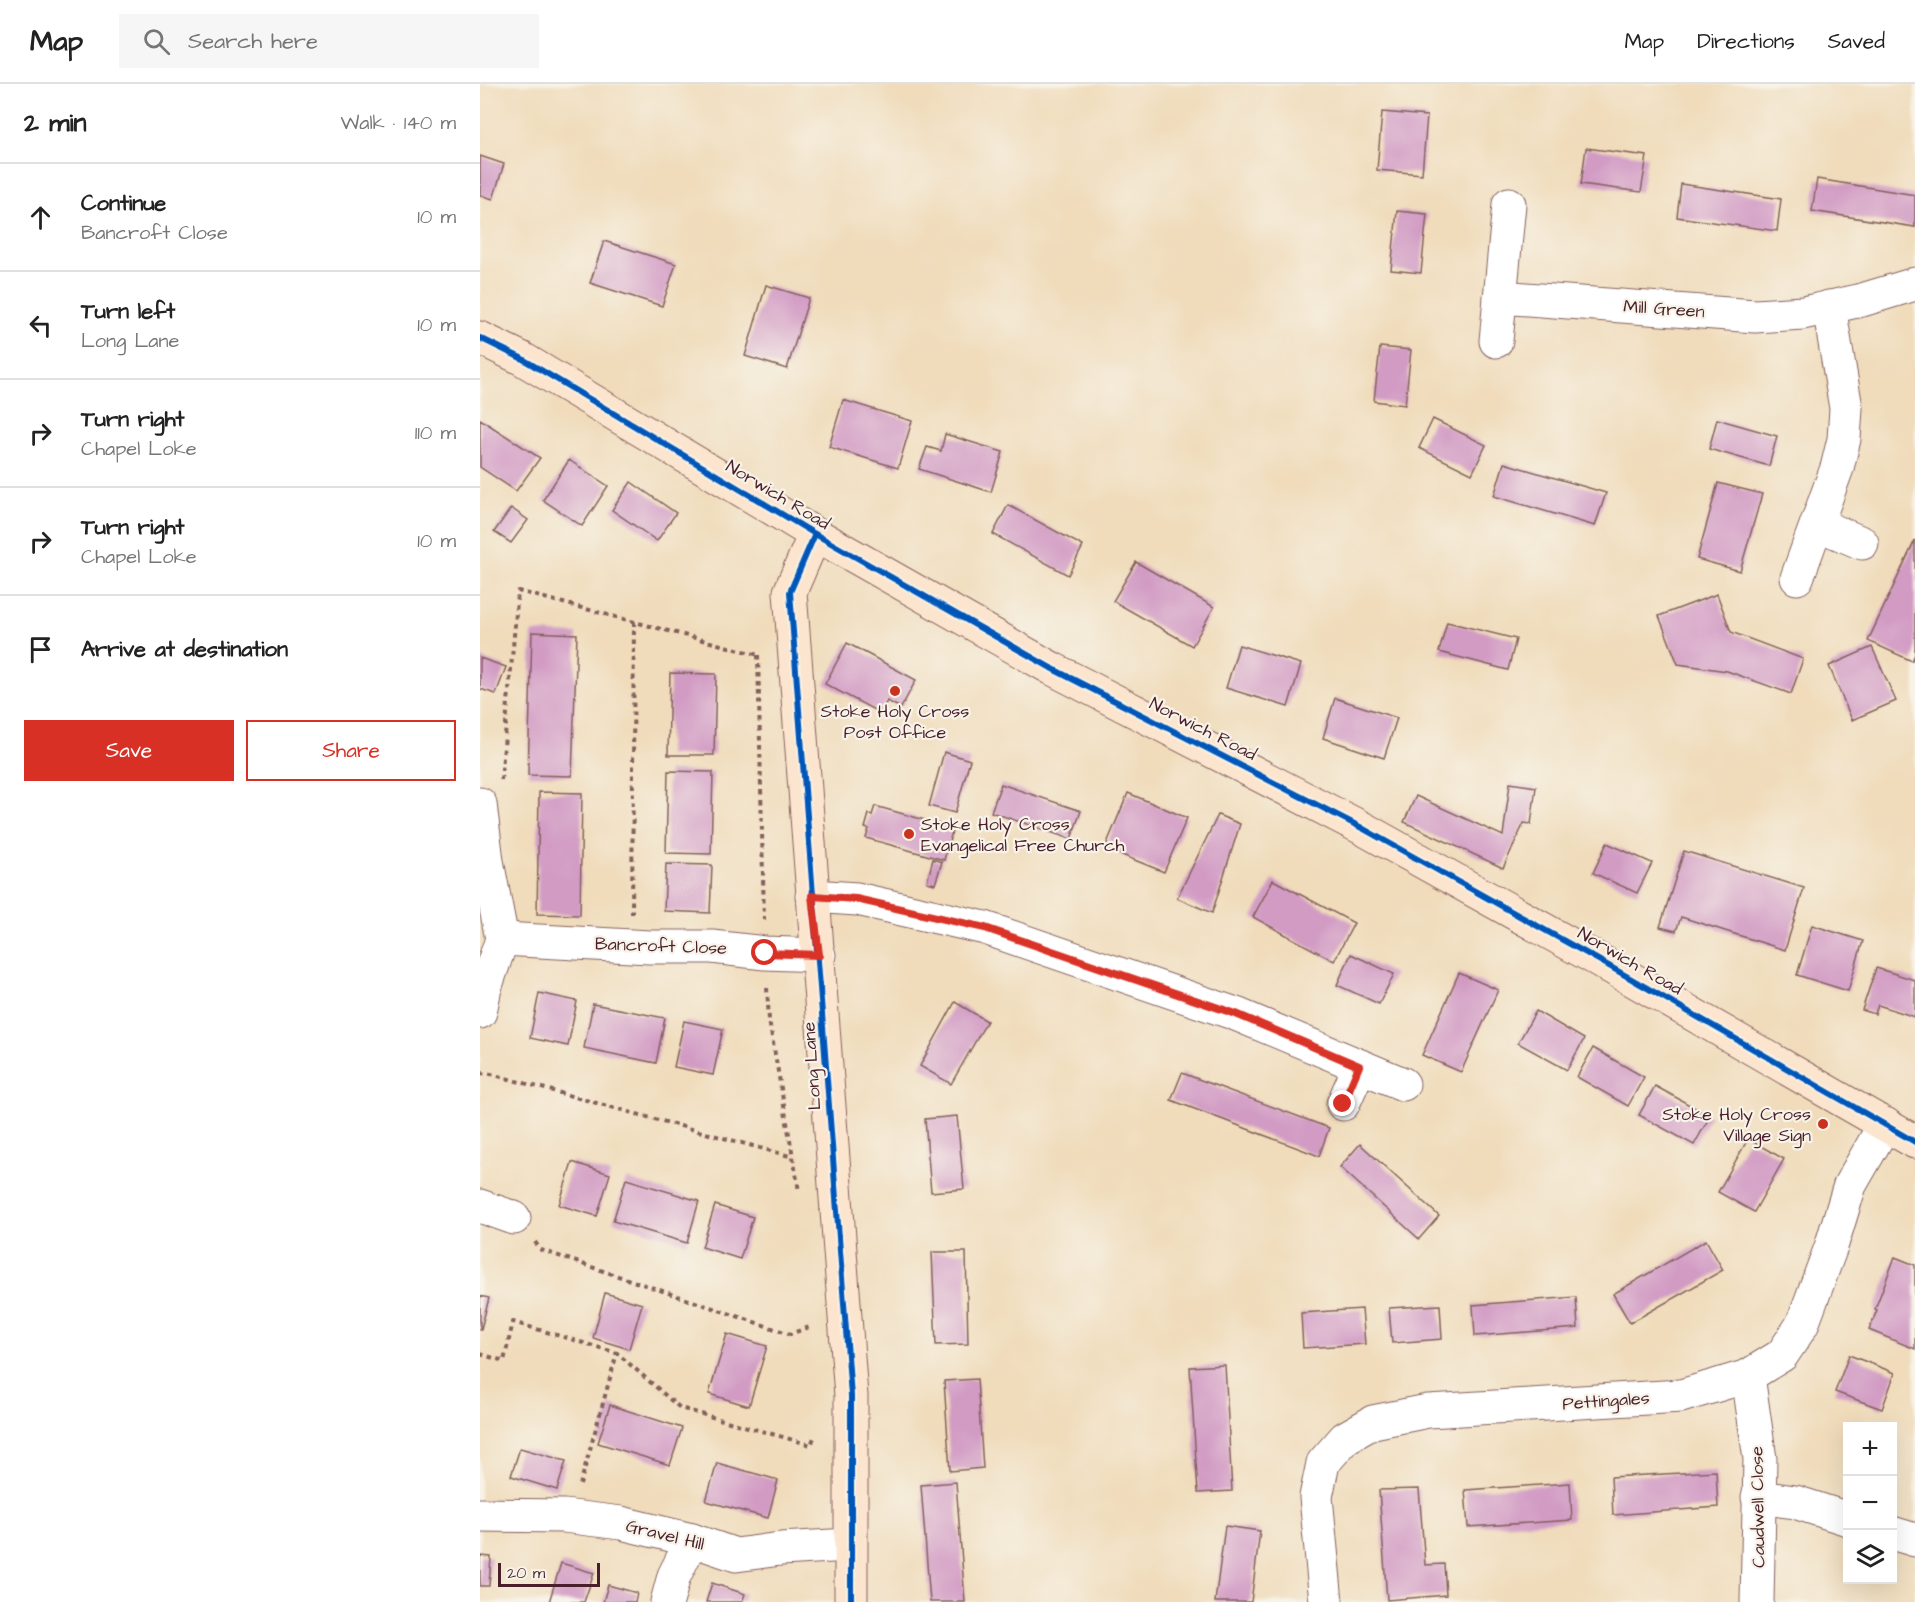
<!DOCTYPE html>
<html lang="en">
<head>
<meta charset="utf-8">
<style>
	:root { --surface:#fff; --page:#f6f6f6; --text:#222; --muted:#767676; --line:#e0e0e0; --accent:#d93025 }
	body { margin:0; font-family:"Architects Daughter",sans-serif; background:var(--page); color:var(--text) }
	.controls { position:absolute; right:18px; bottom:18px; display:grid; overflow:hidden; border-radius:0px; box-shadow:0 6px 24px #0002 }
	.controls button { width:54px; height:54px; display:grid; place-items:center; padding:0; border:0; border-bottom:2px solid var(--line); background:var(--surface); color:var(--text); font:30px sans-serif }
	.scale { position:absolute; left:18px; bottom:15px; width:102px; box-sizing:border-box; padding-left:6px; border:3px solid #4a1f2b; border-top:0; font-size:16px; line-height:21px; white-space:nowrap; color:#4a1f2b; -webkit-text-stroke:4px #f7f3e8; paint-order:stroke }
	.stop { position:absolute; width:18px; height:18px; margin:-14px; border:4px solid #d93025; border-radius:50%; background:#fff }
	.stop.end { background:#d93025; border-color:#fff; box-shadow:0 2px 6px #0008 }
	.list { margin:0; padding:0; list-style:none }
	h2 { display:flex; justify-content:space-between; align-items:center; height:78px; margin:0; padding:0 24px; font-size:26px }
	h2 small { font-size:20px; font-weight:400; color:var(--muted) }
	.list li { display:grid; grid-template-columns:39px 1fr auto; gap:18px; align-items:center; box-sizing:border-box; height:108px; padding:0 24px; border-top:2px solid var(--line) }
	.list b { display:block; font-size:22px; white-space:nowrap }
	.list p { margin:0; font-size:20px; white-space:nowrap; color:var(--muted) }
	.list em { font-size:20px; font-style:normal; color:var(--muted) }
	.actions { display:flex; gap:12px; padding:18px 24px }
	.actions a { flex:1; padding:14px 0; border:2px solid var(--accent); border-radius:0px; text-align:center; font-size:21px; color:var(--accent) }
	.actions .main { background:var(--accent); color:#fff }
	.icon { flex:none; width:33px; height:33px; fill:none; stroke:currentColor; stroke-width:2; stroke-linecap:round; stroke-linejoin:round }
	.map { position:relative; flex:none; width:1435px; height:1518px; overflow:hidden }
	header { display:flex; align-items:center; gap:36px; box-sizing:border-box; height:84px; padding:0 30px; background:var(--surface); border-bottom:2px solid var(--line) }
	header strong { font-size:28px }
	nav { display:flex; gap:33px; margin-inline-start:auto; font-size:21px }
	.search { width:420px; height:54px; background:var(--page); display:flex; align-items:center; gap:15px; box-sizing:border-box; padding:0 21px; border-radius:0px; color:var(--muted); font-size:22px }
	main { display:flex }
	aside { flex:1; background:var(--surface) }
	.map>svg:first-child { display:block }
	.building { fill:#d29bc4 }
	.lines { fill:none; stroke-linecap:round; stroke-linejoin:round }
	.street-casing { stroke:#84615d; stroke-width:35 }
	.secondary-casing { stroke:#84615d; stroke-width:35 }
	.path { stroke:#84615d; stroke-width:4; stroke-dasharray:4.5 4.5; stroke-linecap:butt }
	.street { stroke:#fff; stroke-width:33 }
	.secondary { stroke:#fce5cf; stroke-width:33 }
	.cycleway-casing { stroke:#f7f3e8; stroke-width:10 }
	.cycleway { stroke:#0057b8; stroke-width:6 }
	.route { stroke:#d93025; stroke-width:8 }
	.poi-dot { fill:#c8321e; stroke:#f7f3e8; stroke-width:2 }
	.labels { text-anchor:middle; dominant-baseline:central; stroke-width:4.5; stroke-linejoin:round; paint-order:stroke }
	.street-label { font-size:18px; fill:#4a1f2b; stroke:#f7f3e8 }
	.poi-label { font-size:18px; fill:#4a1f2b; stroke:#f7f3e8 }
</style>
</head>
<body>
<header>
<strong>Map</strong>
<div class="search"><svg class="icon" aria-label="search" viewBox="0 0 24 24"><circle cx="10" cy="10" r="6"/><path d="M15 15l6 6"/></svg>Search here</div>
<nav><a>Map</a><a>Directions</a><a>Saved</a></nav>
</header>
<main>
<aside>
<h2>2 min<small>Walk · 140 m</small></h2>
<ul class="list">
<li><svg class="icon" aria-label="ahead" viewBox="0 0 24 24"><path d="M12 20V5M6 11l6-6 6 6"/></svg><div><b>Continue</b><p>Bancroft Close</p></div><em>10 m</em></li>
<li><svg class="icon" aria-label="left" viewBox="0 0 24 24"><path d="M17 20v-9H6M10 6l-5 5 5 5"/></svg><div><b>Turn left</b><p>Long Lane</p></div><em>10 m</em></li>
<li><svg class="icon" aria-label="right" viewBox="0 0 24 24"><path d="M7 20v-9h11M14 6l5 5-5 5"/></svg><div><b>Turn right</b><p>Chapel Loke</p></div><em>110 m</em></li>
<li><svg class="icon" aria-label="right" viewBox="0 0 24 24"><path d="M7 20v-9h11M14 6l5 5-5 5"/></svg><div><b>Turn right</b><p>Chapel Loke</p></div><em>10 m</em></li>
<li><svg class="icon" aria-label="arrive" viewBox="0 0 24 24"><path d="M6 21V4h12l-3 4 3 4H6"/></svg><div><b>Arrive at destination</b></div></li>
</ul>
<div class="actions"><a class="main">Save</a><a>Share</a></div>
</aside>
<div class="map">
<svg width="1435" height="1518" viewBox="0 0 1435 1518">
	<rect width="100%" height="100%" fill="#f7f3e8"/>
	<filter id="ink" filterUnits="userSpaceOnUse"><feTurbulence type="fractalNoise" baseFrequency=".0167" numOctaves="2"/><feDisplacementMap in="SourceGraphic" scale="12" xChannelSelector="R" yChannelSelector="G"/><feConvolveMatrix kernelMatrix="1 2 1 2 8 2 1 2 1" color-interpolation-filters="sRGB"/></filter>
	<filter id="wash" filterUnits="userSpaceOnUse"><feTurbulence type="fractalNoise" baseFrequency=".008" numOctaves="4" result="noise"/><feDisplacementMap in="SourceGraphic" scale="24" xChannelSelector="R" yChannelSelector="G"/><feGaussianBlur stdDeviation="1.35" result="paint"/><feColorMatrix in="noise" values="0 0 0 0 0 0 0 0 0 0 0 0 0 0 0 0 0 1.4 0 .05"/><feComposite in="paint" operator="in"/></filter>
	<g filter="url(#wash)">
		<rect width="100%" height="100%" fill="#f0dcbb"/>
		<g id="blocks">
			<!-- building -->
			<g class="building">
				<path d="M902 28 947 32 942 90 897 86Z"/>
				<path d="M1106 64 1167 72 1161 108 1101 100Z"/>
				<path d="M0 72 24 80 13 115 0 111Z"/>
				<path d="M1337 95 1435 111V143L1332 127Z"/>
				<path d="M1201 100 1301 115 1297 147 1197 133Z"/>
				<path d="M917 127 947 130 941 189 911 186Z"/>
				<path d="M124 157 196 180 182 222 110 199Z"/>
				<path d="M286 201 329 214 307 285 265 272Z"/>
				<path d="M900 263 931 266 925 321 894 317Z"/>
				<path d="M363 316 432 337 418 384 349 363Z"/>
				<path d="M0 335 60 374 36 407 0 383Z"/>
				<path d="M953 335 1006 361 992 390 939 364Z"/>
				<path d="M1237 335 1297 352 1289 382 1229 365Z"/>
				<path d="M465 350 523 368 511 408 439 385 447 363 461 367Z"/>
				<path d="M89 376 128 402 102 442 63 416Z"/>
				<path d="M1024 379 1126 409 1115 442 1014 412Z"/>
				<path d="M151 398 196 429 177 457 132 426Z"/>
				<path d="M1238 399 1282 410 1260 487 1217 475Z"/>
				<path d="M528 421 603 462 588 491 513 450Z"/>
				<path d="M31 424 48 436 31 459 14 448Z"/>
				<path d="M1435 456V570L1432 577 1388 557Z"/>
				<path d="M656 478 734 523 712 562 633 517Z"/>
				<path d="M1237 510 1251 548 1323 575 1311 610 1247 587 1198 580 1179 532Z"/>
				<path d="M967 538 1036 555 1028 586 959 568Z"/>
				<path d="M52 548 97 550 92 692 48 691Z"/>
				<path d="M367 559 436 596 421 624 407 617 400 629 345 600Z"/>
				<path d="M759 561 821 580 808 623 746 604Z"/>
				<path d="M1392 563 1416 617 1372 636 1349 582Z"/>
				<path d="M0 574 26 583 16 610 0 605Z"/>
				<path d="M190 589 236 590 234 671H188Z"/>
				<path d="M855 614 917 634 904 674 843 654Z"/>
				<path d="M464 668 490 676 475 729 449 722Z"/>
				<path d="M188 687 233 688 231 770 186 769Z"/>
				<path d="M1030 699 1056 703 1051 740 1044 739 1023 784 924 738 936 712 1023 752Z"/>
				<path d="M521 700 601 727 591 755 511 728Z"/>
				<path d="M59 708 102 709 100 831 57 830Z"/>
				<path d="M648 709 707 734 684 788 625 764Z"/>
				<path d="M395 722 473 744 464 776 386 754 389 745 385 744 389 730 392 731Z"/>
				<path d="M738 731 760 740 732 829 697 814Z"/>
				<path d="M1127 759 1172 779 1157 809 1113 789Z"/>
				<path d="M1204 767 1324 804 1305 866 1201 833 1196 847 1180 843Z"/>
				<path d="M453 775 462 778 455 800 447 798Z"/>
				<path d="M186 780 232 781 230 829 184 827Z"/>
				<path d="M793 796 874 839 854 877 773 833Z"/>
				<path d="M1332 841 1383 857 1368 907 1317 891Z"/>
				<path d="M871 870 914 890 899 920 857 901Z"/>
				<path d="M1396 884 1435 896V933L1398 921 1395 930 1382 926Z"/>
				<path d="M979 889 1018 906 981 988 942 971Z"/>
				<path d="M59 909 97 917 88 962 50 954Z"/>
				<path d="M475 918 507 937 471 1000 440 982Z"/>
				<path d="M113 920 185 934 176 979 104 964Z"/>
				<path d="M1056 927 1104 955 1087 986 1038 959Z"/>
				<path d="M204 937 243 945 233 991 194 983Z"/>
				<path d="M1113 964 1164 993 1148 1022 1097 993Z"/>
				<path d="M702 989 849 1044 839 1072 691 1016Z"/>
				<path d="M1175 1002 1230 1032 1214 1061 1159 1031Z"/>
				<path d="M477 1032 484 1105 451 1108 445 1035Z"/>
				<path d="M1268 1055 1304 1075 1274 1128 1238 1108Z"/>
				<path d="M880 1060 959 1132 939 1155 860 1083Z"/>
				<path d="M92 1078 130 1090 117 1132 79 1121Z"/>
				<path d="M146 1095 219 1117 207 1159 133 1137Z"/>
				<path d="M235 1121 273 1133 260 1175 222 1163Z"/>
				<path d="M1226 1156 1243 1186 1150 1239 1133 1210Z"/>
				<path d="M452 1168H486L488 1260 456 1261Z"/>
				<path d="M1415 1173 1435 1181V1265L1389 1246 1397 1226 1395 1225Z"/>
				<path d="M125 1209 162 1220 149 1265 113 1254Z"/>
				<path d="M0 1212 9 1214 1 1245H0Z"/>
				<path d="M1096 1213 1098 1244 995 1252 993 1221Z"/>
				<path d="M960 1221 962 1255 912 1259 909 1224Z"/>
				<path d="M882 1225 885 1260 823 1264 821 1229Z"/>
				<path d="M247 1250 287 1262 269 1322 229 1310Z"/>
				<path d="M1369 1271 1415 1289 1402 1325 1355 1308Z"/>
				<path d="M745 1281 752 1407 718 1409 710 1283Z"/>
				<path d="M497 1295 503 1384 470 1387 464 1297Z"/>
				<path d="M130 1321 202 1344 190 1381 118 1359Z"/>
				<path d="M40 1364 86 1377 77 1406 31 1392Z"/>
				<path d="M237 1379 298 1396 288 1434 226 1417Z"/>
				<path d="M1236 1387 1238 1423 1133 1431 1131 1393Z"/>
				<path d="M476 1398 485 1518H450L441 1401Z"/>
				<path d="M1090 1399 1092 1436 988 1443 985 1406Z"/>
				<path d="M939 1405 945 1481 964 1480 966 1511 907 1516 899 1406Z"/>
				<path d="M745 1442 780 1447 771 1518H735Z"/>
				<path d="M0 1472 11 1473 9 1502H0Z"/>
				<path d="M81 1479 114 1489 104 1518H69Z"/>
				<path d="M232 1499 265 1510 262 1518H226Z"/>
				<path d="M128 1501 157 1509 155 1518H123Z"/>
			</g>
		</g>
	</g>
	<g filter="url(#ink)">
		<use href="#blocks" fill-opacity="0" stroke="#84615d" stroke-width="1.5"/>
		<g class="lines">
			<!-- street casing -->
			<g class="street-casing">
				<g id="street">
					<path d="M1020 213 1275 232 1323 229 1382 216 1435 200"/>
					<path d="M1016 257 1029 120"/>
					<path d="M1337 440 1382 459"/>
					<path d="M1317 494 1357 384 1364 355 1366 324 1349 223"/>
					<path d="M0 720 7 777 22 855 5 904 0 928"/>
					<path d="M332 812 377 815 505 844 756 930 923 1000"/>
					<path d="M22 855 170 863H232L285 869 339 871"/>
					<path d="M863 1020 880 982"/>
					<path d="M0 1122 34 1134"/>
					<path d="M1268 1292 1280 1375 1277 1518"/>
					<path d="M1278 1413 1315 1418 1368 1435"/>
					<path d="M0 1431 84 1432 141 1439 212 1456 256 1471 301 1465 369 1461"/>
					<path d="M1412 1449 1435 1456"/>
					<path d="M187 1518 194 1492 212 1456"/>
					<path d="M846 1518 836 1413 843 1379 865 1354 893 1338 948 1327 1201 1312 1268 1292 1302 1271 1322 1241 1351 1163 1370 1101 1405 1040"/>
				</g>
			</g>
			<!-- secondary casing -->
			<g class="secondary-casing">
				<g id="secondary">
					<path d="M0 254 41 274 335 450 571 584 882 744 1122 878 1435 1058"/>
					<path d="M335 450 310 508 371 1312V1518"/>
				</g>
			</g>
			<!-- path -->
			<g class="path">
				<path d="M278 571 284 836"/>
				<path d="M21 696 38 507 279 571"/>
				<path d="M152 830 154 537"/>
				<path d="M287 904 289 936 319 1107"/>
				<path d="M0 989 11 990 313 1073"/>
				<path d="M55 1158 61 1166 310 1250 332 1242"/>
				<path d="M0 1270 24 1277 33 1238 137 1269 200 1324 331 1361 335 1351"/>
				<path d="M100 1401 137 1269"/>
			</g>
			<!-- street -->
			<use href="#street" class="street"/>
			<!-- secondary -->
			<use href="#secondary" class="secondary"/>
			<!-- cycleway casing -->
			<g class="cycleway-casing">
				<g id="cycleway">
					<path d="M0 254 41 274 335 450 571 584 882 744 1122 878 1435 1058"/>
					<path d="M335 450 310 508 371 1312V1518"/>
				</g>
			</g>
			<!-- cycleway -->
			<use href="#cycleway" class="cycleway"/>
		</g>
	</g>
	<g class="lines" filter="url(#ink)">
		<!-- route -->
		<path class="route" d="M285 869 339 871 332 812 376 815 505 844 756 930 879 982 863 1020"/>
	</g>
	<!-- markers -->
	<g class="poi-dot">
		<circle cx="415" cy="607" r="6"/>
		<circle cx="429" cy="750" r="6"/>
		<circle cx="1343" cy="1040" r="6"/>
	</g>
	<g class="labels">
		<!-- street labels -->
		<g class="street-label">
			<text transform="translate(1184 225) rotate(4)">Mill Green</text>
			<text transform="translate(298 411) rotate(31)">Norwich Road</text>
			<text transform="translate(723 645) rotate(27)">Norwich Road</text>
			<text transform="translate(181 862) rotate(2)">Bancroft Close</text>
			<text transform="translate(1150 877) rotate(30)">Norwich Road</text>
			<text transform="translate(332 982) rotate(-94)">Long Lane</text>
			<text transform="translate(1126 1317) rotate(-4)">Pettingales</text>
			<text transform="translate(1278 1423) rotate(-91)">Caudwell Close</text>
			<text transform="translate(185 1451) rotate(14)">Gravel Hill</text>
		</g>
		<!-- poi labels -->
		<g class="poi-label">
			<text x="415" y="627">Stoke Holy Cross<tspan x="415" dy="21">Post Office</tspan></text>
			<text x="441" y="740" text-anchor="start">Stoke Holy Cross<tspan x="441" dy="21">Evangelical Free Church</tspan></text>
			<text x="1331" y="1030" text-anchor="end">Stoke Holy Cross<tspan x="1331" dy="21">Village Sign</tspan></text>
		</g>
	</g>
</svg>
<div class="controls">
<button>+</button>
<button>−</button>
<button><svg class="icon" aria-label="layers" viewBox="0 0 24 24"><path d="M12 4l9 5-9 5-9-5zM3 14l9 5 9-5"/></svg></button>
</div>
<div class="scale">20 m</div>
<div class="stop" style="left:285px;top:869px"></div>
<div class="stop end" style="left:863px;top:1020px"></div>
</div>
</main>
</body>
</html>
